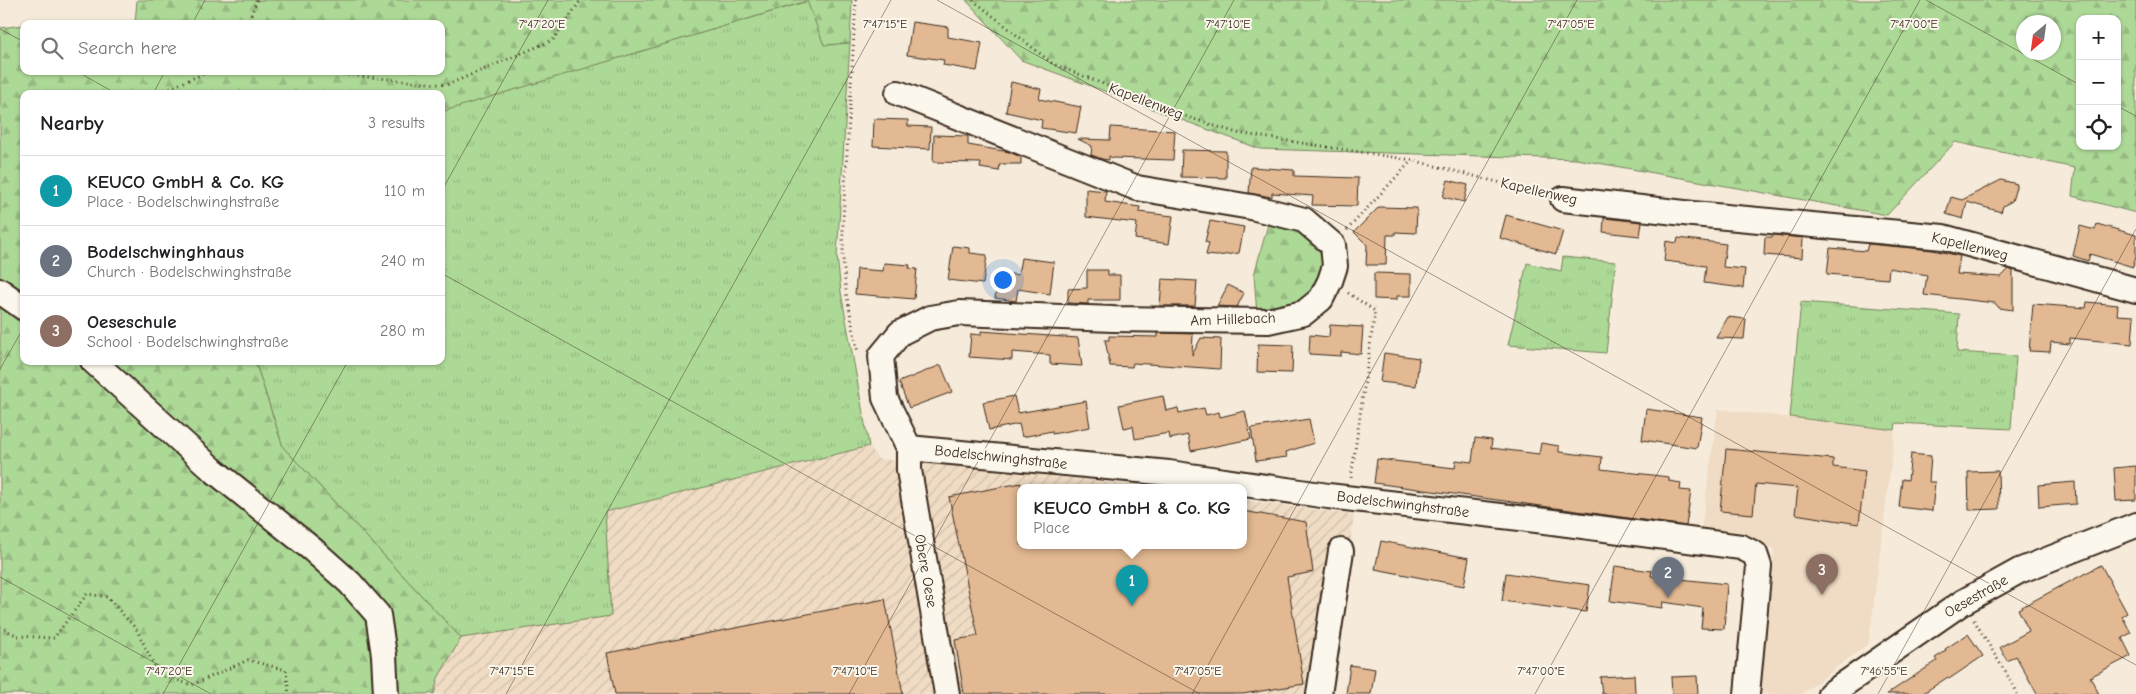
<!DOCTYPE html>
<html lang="en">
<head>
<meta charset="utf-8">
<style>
	:root { --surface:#fff; --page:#f2f2f2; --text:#202124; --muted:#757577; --line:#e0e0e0; --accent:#0f766e }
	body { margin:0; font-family:"Comic Neue",sans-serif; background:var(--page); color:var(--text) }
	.controls { position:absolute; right:15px; top:15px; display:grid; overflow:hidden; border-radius:10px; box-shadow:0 1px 4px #0004 }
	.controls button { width:45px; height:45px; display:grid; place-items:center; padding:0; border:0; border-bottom:1px solid var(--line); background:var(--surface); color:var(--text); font:25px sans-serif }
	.compass { position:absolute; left:2016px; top:15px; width:45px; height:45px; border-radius:50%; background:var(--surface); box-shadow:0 1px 4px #0004; rotate:209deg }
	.you { position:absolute; left:1002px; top:279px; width:18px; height:18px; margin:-12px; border:4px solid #fff; border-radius:50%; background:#1a73e8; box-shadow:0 0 0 8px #1a73e833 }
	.badge { display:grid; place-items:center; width:32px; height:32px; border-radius:50%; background:var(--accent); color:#fff; font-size:16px; font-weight:700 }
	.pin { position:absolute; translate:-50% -41px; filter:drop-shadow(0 1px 2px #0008) }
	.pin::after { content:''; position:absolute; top:26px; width:18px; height:15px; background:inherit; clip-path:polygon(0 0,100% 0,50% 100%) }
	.popup { position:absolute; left:1017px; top:484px; width:230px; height:65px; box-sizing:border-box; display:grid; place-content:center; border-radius:10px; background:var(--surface); filter:drop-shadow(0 1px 4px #0005); font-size:16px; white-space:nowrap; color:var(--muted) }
	.popup b { font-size:19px; color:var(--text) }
	.popup::after { content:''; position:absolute; left:50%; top:100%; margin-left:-10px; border:10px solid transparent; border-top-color:var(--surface) }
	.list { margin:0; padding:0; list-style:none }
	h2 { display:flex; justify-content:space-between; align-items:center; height:65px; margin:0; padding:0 20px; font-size:21px }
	h2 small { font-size:16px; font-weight:400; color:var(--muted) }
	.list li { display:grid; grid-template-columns:32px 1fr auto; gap:15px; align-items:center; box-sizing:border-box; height:70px; padding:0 20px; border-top:1px solid var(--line) }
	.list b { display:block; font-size:19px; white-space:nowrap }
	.list p { margin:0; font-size:16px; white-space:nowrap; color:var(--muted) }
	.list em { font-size:16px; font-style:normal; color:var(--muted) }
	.icon { flex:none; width:28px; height:28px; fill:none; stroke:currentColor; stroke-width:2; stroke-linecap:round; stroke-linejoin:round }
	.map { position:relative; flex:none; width:2136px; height:694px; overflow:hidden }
	.search { position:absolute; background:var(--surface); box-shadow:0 1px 4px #0004; left:20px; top:20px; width:425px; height:55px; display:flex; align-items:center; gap:12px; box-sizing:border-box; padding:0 18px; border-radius:10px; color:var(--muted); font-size:19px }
	.panel { position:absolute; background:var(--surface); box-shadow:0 1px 4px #0004; left:20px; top:90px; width:425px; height:275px; border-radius:10px }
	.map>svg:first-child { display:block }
	.built { fill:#f0dcc4 }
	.industrial { fill:url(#industrial-furrows) }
	.grass { fill:url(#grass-tufts); stroke:#74825a }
	.forest { fill:url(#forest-firs); stroke:#74825a; fill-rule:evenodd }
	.building { fill:#e2b992; stroke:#3b2a1e }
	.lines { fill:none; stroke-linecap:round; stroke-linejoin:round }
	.minor-casing { stroke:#3b2a1e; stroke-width:28 }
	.path { stroke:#3b2a1e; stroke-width:3; stroke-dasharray:1 4; stroke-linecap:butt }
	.minor { stroke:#fbf7ec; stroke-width:24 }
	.ticks { fill:none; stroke:#3b2a1e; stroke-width:1; stroke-opacity:0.45 }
	.labels { text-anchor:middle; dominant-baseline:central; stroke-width:4; stroke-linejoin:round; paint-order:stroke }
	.street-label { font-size:15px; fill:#3b2a1e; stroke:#fbf7ec }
	.ticks-label { font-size:12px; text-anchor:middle; fill:#3b2a1e; stroke:#fbf7ec; stroke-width:4; stroke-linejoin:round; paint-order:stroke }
</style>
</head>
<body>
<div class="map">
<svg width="2136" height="694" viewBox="0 0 2136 694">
	<defs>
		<pattern id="industrial-furrows" width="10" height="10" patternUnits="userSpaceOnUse" patternTransform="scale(1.25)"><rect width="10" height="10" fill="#f0dcc4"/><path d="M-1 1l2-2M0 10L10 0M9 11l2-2" fill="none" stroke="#cfbda8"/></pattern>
		<pattern id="grass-tufts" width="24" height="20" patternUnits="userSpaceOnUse" patternTransform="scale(1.25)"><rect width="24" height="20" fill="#add997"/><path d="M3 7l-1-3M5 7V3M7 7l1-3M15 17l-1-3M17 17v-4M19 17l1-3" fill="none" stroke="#96ba82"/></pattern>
		<pattern id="forest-firs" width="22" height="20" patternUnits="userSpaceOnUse" patternTransform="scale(1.25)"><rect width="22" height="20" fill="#add997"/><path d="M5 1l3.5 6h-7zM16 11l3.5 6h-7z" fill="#96ba82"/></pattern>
	</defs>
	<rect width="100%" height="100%" fill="#f6ebda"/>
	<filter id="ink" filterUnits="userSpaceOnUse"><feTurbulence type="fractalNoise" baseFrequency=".02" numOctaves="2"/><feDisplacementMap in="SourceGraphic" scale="10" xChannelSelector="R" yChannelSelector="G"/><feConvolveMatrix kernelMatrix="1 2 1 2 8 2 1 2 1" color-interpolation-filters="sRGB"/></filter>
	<g filter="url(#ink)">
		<!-- built -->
		<path class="built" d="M1718 409 1895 430 1869 643 1802 694H1759L1774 548 1700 537Z"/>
		<!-- industrial -->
		<path class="industrial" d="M869 446 878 459 1031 473 1144 487H1021V545H1243V500L1354 515 1330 694H386L605 512Z"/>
		<!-- grass -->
		<g class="grass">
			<path d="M808 1 824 44 850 43 837 256 841 292 869 446 605 512 611 616 461 638 283 447 255 361H441V111Z"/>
			<path d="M1563 257 1616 262 1606 353 1508 345 1527 263 1561 271Z"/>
			<path d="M1801 302 1959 314 1957 352 2016 356 2011 429 1896 423 1895 430 1790 417Z"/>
		</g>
		<!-- forest -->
		<g class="forest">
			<path d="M137 0H852L850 43 824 45 807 1 441 112V94H24V361H255L283 447 461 638 438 678 434 694H0V28L24 25V71H441V24H135Z"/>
			<path d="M966 0H2136V213L2072 196 2075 168 1955 142 1887 215 1576 159 1260 149 1021 60ZM2080 19H2117V146H2080ZM2024 22H2054V52H2024Z"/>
			<path d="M1270 217 1298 223 1328 247 1331 266 1304 308 1257 315 1254 275Z"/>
		</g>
		<!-- building -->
		<g class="building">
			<path d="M912 22 948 27V37L982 43 977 71 943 65 944 60 907 55Z"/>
			<path d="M1011 82 1041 89 1039 99 1081 107 1076 133 1041 128 1042 120 1006 112Z"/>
			<path d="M874 119 908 120V126L931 127 930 149 873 146Z"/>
			<path d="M1111 127 1175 131 1173 160 1113 158 1109 156V160L1102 159 1091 155 1092 146 1078 139 1110 140Z"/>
			<path d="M934 135 968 136V145L1009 152 1021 157V164H1000L999 171 980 168 981 163 933 162Z"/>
			<path d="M1182 150 1226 151V178L1181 177Z"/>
			<path d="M1251 167 1294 170V176L1358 178 1357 206 1312 205 1313 196 1272 193V197L1249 193Z"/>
			<path d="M1448 180 1468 185 1464 202 1443 197Z"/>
			<path d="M2001 180 2017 184 2012 201 2003 206 2001 212 1967 202 1963 219 1946 214 1951 197 1962 200Z"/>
			<path d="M1086 189 1106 191 1105 202 1140 207 1139 212 1173 216 1169 244 1135 239 1137 223 1086 217Z"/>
			<path d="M1379 207 1417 208 1416 233 1395 232V235H1387L1386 265H1366L1367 245 1354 232Z"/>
			<path d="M1506 215 1563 231 1556 254 1500 238Z"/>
			<path d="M1604 218 1642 222 1640 236 1603 232Z"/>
			<path d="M1210 221 1244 227 1239 253 1217 256 1206 255 1209 243 1205 242Z"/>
			<path d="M2097 224 2136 235V257L2133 267 2090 254 2088 261 2073 256 2080 226 2095 230Z"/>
			<path d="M1773 235 1803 238 1802 258 1764 255 1765 237H1772Z"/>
			<path d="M1678 238 1726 244 1723 267 1745 269 1743 288 1704 283 1706 266 1664 261 1666 241 1677 243Z"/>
			<path d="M1868 244 1933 250 1960 256 1957 274 2001 277 2009 269 2013 271V310L1999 308 1995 303 1924 295 1927 275 1889 268 1888 279 1827 274 1830 248 1866 251Z"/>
			<path d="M953 246 970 248V253L987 255 983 284 948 280Z"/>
			<path d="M1021 258 1054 262 1050 294 1018 289 1016 301 995 298 998 272 1018 275Z"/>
			<path d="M884 263 910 265 909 268 917 269 914 299 855 294 857 269 883 271Z"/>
			<path d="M1087 270H1108V275H1120V300H1088V304L1068 303V289L1087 288Z"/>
			<path d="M1374 273 1411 274V296H1397V300L1374 299Z"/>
			<path d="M1162 279 1197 281 1195 306H1160Z"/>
			<path d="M1228 285 1244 293 1237 307 1217 306Z"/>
			<path d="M2087 302 2118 305 2117 315 2134 316 2132 344 2070 338V344L2051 342 2050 352 2029 351 2033 304 2086 308Z"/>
			<path d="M1728 317 1746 319 1744 339 1716 338Z"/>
			<path d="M1330 325 1363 327 1361 354 1341 352V356L1309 354 1310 335 1329 337Z"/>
			<path d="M981 331 1078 338 1082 366 1050 364V355L1012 352V360L969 357 971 334 981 335Z"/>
			<path d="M1158 333 1193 334 1192 355 1201 338 1221 339 1220 369 1133 363 1132 367 1110 366 1105 340H1109V336L1158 337Z"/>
			<path d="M1258 344 1293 345 1292 373 1257 372Z"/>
			<path d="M1384 353 1419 358 1416 386 1380 382Z"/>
			<path d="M941 365 952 392 909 408 899 382Z"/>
			<path d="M1014 396 1018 413 1086 401 1090 427 1052 434V431L1022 437 1019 424 989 430 983 402Z"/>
			<path d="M1163 396 1166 411 1178 408 1179 413 1204 408 1206 415 1219 412 1220 417 1245 411 1251 439 1191 451 1188 435 1170 439 1169 433 1135 439 1133 426 1124 428 1119 405Z"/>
			<path d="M1646 409 1702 417 1697 448 1642 440Z"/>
			<path d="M1309 419 1314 443 1286 452 1287 457 1256 461 1251 428Z"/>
			<path d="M1475 438 1492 440 1491 448 1539 454 1541 443 1559 446V452L1602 457 1601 469 1669 477V481L1681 483 1680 490 1691 491 1686 526 1374 483 1377 459 1455 468 1456 460 1472 462Z"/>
			<path d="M1726 449 1833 459V467L1865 471 1859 524 1795 514 1798 488 1756 484 1753 514 1720 511Z"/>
			<path d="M1911 454 1931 456 1929 482H1935L1932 511 1899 507 1902 479 1908 480Z"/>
			<path d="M2136 466V500L2116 501 2114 468Z"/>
			<path d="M1998 471 1999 509 1969 510 1968 472Z"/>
			<path d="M2075 482 2076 504 2039 507 2038 485Z"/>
			<path d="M1021 483V545H1243V511L1306 522 1313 572 1287 577 1304 684 1243 694H964L955 640 978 636 949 497Z"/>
			<path d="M1381 541 1469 558 1464 586 1375 569Z"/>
			<path d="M2101 565 2127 613 2122 616 2131 633 2122 638 2131 656 2090 677 2099 694H2037L2016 656 2007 661 2000 647 2029 631 2018 609Z"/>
			<path d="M1615 566 1652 571 1651 576 1727 584 1724 629 1701 628 1703 608 1663 602 1662 608 1610 601Z"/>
			<path d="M1506 573 1590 585 1586 612 1502 601Z"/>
			<path d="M885 599 903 694H615L607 653Z"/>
			<path d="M1968 634 1983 656 1949 679 1948 677 1922 694H1887L1937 661 1935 658 1946 651 1945 649Z"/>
			<path d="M1350 665 1375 669 1371 694H1346Z"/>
			<path d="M1634 675 1635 692 1630 694H1602L1600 677Z"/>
			<path d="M1697 676 1698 694H1672L1671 677Z"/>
		</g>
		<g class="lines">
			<!-- minor casing -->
			<g class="minor-casing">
				<g id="minor">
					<path d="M898 93 1137 188 1251 207 1304 220 1333 245 1335 266 1330 281 1321 299 1304 313 1268 321 1113 319 959 313 930 318 900 333 881 356 885 398 909 448V470L947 694"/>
					<path d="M1563 199 1693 214 1943 237 2136 290"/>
					<path d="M0 291 24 308"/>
					<path d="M93 361 212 469 313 550 350 583 378 615 384 655 386 694"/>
					<path d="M909 448 1169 473 1328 496 1545 521 1741 547 1755 554 1759 566 1747 694"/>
					<path d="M1319 694 1341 551"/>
					<path d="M1830 694 1963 602 2019 571 2136 525"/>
				</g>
			</g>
			<!-- path -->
			<g class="path">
				<path d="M856 0 843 220V258L846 292 858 353"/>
				<path d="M973 0 1053 64 1181 115 1237 133 1412 160 1544 194"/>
				<path d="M247 24 257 0"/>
				<path d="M308 71 447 85 553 40 581 0"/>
				<path d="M156 94 210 71"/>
				<path d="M1347 230 1412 160"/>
				<path d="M1348 293 1375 311 1351 478"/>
				<path d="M1974 620 2015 688 2017 694"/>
				<path d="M0 627 18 636 54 638 87 594 107 597 137 630 155 667 164 676 192 685 248 660 286 670 289 694"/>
			</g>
			<!-- minor -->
			<use href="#minor" class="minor"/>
		</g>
	</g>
	<!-- ticks -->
	<path class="ticks" d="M937 0 2136 665M1926 0 2080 85M192 24 205 0M0 29 24 42M76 71 117 94M153 94 165 71M2117 106 2136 116M441 192 548 0M441 273 1200 694M0 369 24 327M0 577 211 694M163 694 348 361M506 694 891 0M849 694 1234 0M1192 694 1577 0M1535 694 1920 0M1878 694 2136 229"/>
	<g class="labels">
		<!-- street labels -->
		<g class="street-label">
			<text transform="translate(1146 101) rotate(21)">Kapellenweg</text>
			<text transform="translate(1539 191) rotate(13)">Kapellenweg</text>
			<text transform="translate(1970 246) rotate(14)">Kapellenweg</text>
			<text transform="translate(1233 319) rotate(-2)">Am Hillebach</text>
			<text transform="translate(1001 457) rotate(6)">Bodelschwinghstraße</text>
			<text transform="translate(1403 504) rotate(7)">Bodelschwinghstraße</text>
			<text transform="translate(926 571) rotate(80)">Obere Oese</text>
			<text transform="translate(1976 596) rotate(-30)">Oesestraße</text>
		</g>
	</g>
	<g class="ticks-label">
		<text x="542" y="28">7°47'20"E</text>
		<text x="885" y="28">7°47'15"E</text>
		<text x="1228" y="28">7°47'10"E</text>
		<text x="1571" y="28">7°47'05"E</text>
		<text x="1914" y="28">7°47'00"E</text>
		<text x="169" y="675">7°47'20"E</text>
		<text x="512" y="675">7°47'15"E</text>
		<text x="855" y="675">7°47'10"E</text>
		<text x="1198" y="675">7°47'05"E</text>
		<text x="1541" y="675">7°47'00"E</text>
		<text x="1884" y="675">7°46'55"E</text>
	</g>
</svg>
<div class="controls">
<button>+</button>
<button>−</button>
<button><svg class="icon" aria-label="locate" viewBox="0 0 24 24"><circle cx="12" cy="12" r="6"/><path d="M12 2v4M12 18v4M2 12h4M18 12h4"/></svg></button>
</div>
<svg class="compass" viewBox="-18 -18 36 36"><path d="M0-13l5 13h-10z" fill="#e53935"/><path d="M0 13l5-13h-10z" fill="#757577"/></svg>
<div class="you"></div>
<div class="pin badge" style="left:1132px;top:606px;background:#0f9aa8">1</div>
<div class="popup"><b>KEUCO GmbH &amp; Co. KG</b>Place</div>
<div class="pin badge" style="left:1668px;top:598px;background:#6b7280">2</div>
<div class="pin badge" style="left:1822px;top:595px;background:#8d6e63">3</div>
<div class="search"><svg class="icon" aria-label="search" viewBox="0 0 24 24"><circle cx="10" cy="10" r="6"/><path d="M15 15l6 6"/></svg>Search here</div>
<section class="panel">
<h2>Nearby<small>3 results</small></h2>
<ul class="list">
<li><span class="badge" style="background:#0f9aa8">1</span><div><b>KEUCO GmbH &amp; Co. KG</b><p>Place · Bodelschwinghstraße</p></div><em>110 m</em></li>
<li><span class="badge" style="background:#6b7280">2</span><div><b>Bodelschwinghhaus</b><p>Church · Bodelschwinghstraße</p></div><em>240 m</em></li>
<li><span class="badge" style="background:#8d6e63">3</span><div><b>Oeseschule</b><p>School · Bodelschwinghstraße</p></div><em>280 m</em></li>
</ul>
</section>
</div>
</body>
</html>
